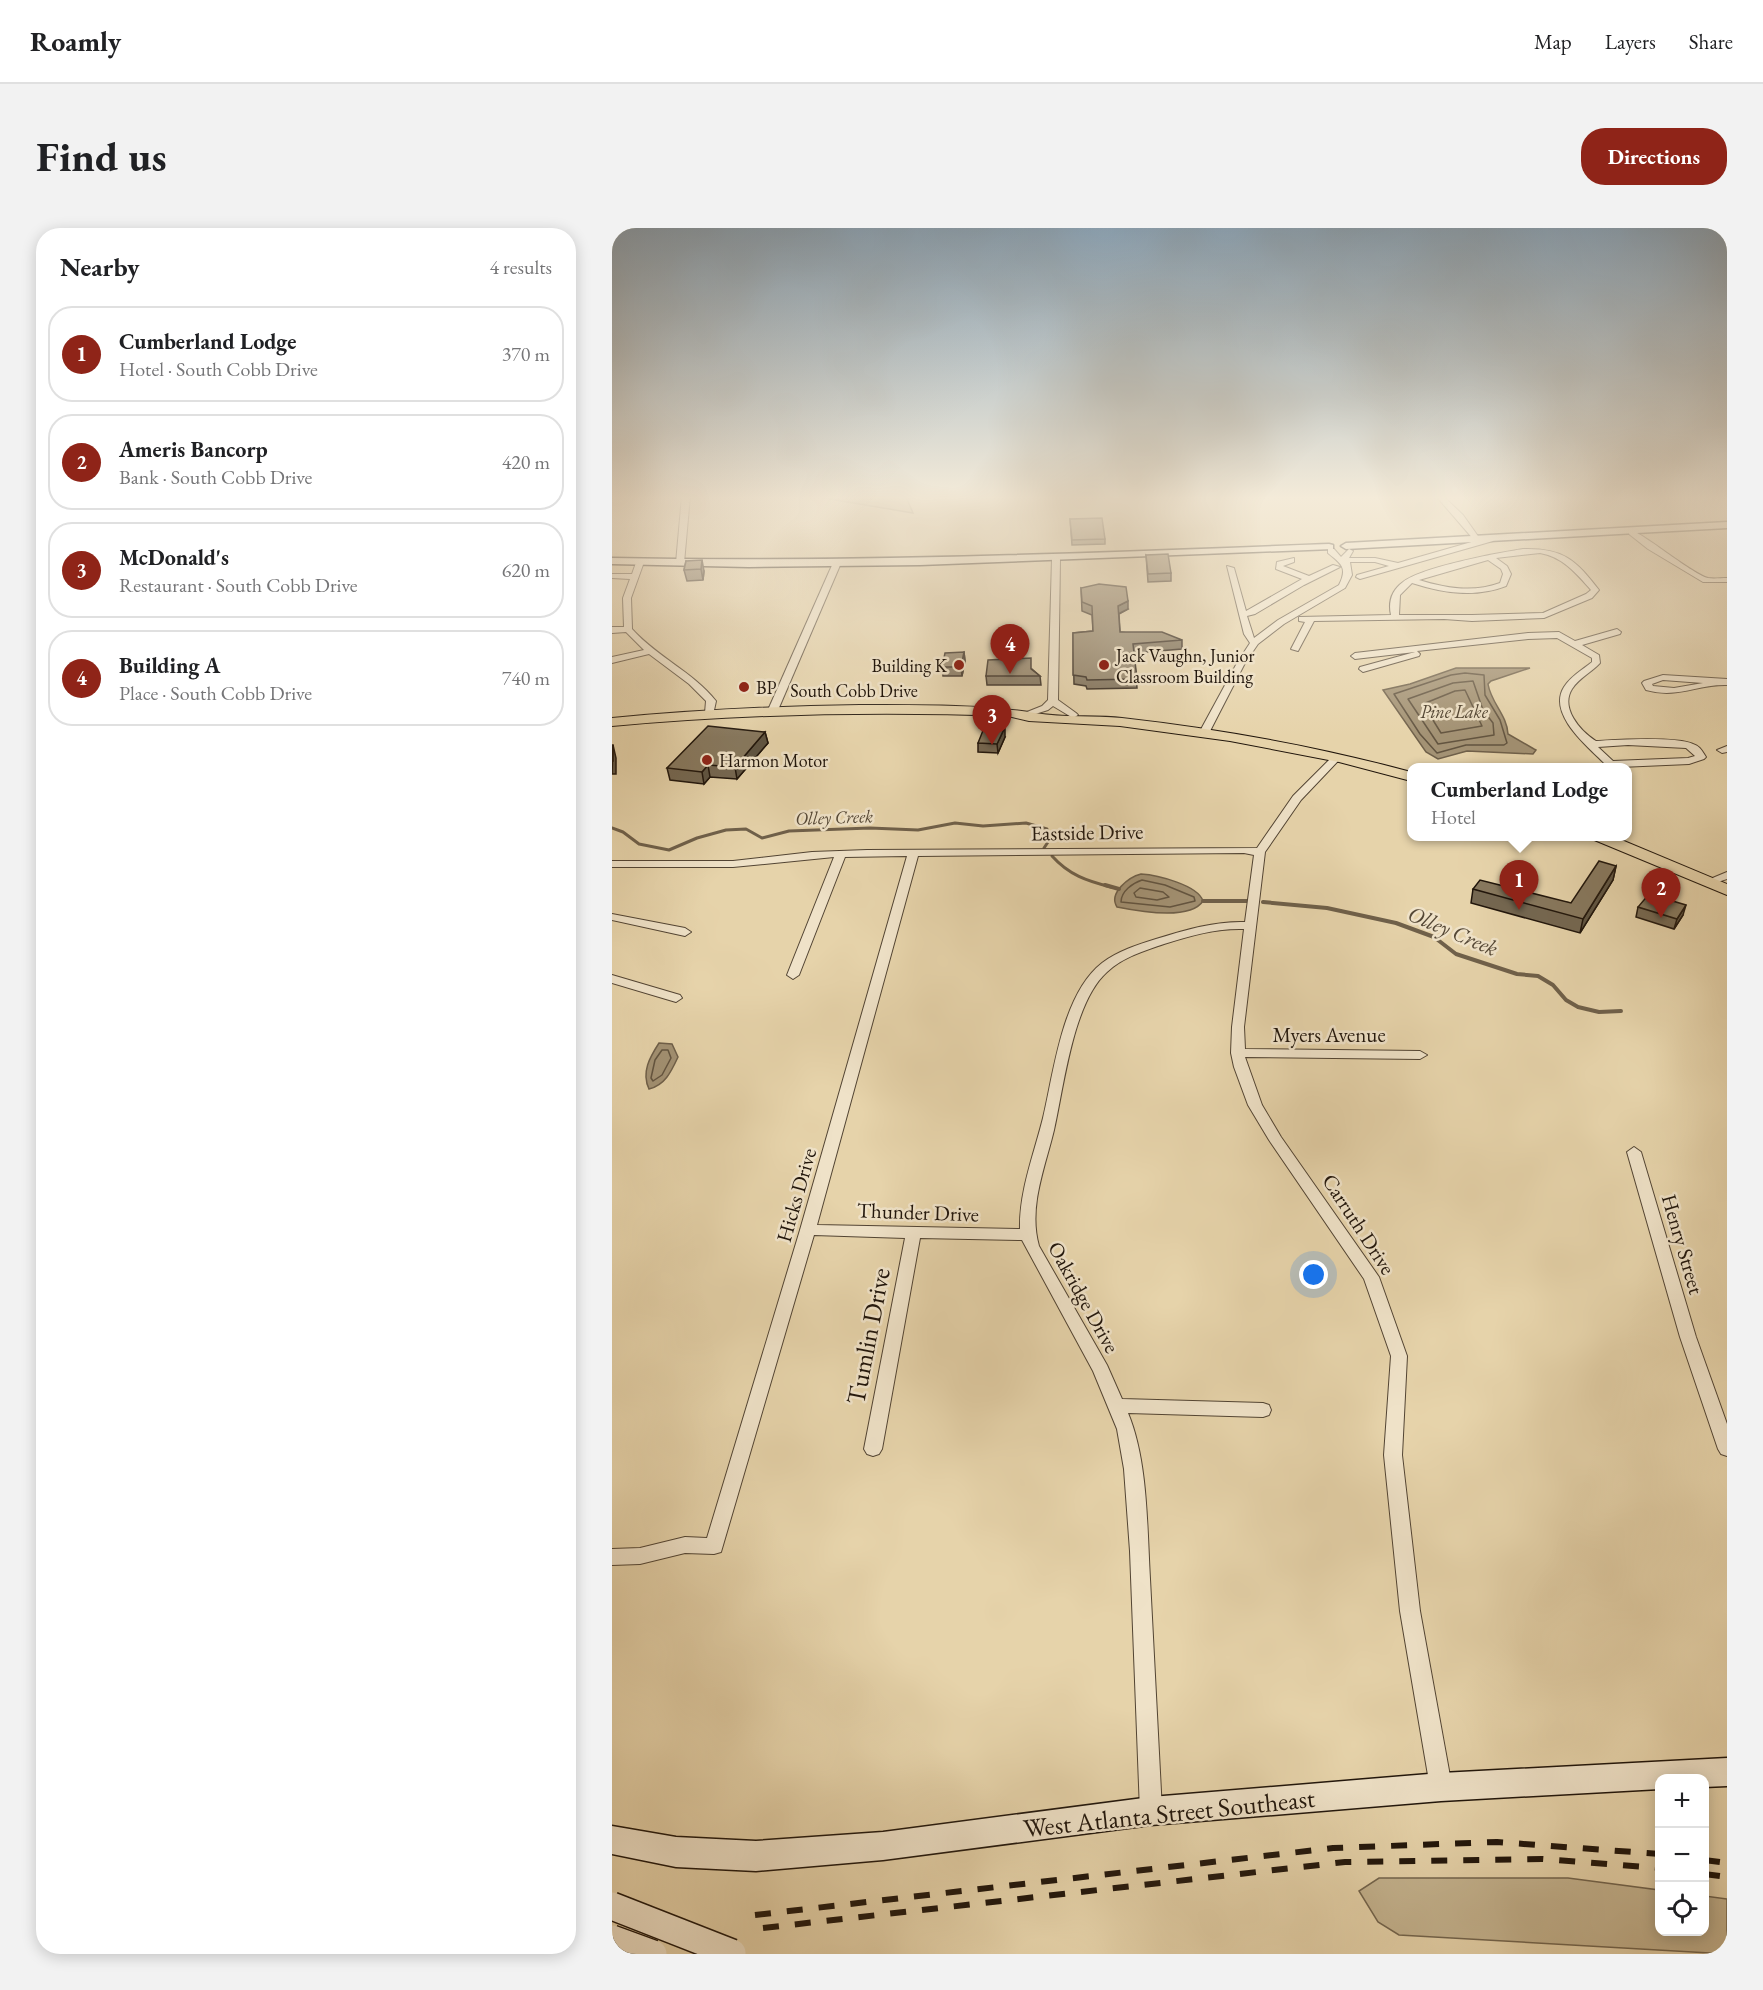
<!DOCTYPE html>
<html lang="en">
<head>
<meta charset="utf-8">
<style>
	:root { --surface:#fff; --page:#f2f2f2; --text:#202124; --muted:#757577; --line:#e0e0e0; --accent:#8f2418 }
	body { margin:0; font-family:"EB Garamond",serif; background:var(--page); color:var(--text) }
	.controls { position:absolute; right:18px; bottom:18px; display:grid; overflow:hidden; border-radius:12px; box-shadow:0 3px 15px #0003 }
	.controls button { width:54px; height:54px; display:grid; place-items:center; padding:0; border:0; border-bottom:2px solid var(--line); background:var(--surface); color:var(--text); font:30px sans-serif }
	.you { position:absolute; left:702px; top:1047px; width:21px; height:21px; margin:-15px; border:4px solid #fff; border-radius:50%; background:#1a73e8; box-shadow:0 0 0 9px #1a73e833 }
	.badge { display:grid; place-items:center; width:39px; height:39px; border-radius:50%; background:var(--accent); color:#fff; font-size:20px; font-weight:700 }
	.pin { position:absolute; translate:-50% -50px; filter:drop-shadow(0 2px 3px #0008) }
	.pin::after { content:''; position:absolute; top:32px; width:21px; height:18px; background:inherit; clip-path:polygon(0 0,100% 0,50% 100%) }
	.popup { position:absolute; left:795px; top:535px; width:225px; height:78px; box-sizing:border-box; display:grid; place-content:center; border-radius:12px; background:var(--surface); filter:drop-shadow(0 2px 4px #0005); font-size:20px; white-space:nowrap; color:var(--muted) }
	.popup b { font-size:22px; color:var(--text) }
	.popup::after { content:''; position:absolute; left:50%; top:100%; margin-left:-12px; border:12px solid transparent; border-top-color:var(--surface) }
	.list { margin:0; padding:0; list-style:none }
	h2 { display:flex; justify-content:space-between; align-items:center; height:78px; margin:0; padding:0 24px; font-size:26px }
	h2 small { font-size:20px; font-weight:400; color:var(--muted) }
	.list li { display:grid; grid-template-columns:39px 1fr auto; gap:18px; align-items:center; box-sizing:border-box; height:96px; margin:0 12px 12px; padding:0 12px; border:2px solid var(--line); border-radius:24px }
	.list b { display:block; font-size:22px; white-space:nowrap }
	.list p { margin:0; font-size:20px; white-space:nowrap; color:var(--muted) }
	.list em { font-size:20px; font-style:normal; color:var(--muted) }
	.icon { flex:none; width:33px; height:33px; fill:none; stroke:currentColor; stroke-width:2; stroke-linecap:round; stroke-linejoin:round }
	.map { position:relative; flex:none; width:1115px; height:1726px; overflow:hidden; border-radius:24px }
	header { display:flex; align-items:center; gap:36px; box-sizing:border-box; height:84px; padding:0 30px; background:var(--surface); border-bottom:2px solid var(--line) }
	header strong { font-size:28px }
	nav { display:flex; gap:33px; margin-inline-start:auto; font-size:21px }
	.intro { display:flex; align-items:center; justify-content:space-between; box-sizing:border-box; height:144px; padding:0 36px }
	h1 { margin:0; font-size:42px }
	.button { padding:15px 27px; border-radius:24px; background:var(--accent); color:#fff; font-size:21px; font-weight:700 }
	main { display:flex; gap:36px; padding:0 36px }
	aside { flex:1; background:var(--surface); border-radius:24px; box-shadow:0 3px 15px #0003 }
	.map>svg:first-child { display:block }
	.green { fill:#c4b38f; stroke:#72644d; stroke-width:1.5 }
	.water { fill:#a39274; stroke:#6f604a; stroke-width:1.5 }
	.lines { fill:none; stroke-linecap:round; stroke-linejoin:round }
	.shore { stroke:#625440; stroke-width:1.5 }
	.stream-far1 { stroke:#6f604a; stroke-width:3 }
	.stream { stroke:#6f604a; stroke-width:4 }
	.street-casing { stroke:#524433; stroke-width:2 }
	.secondary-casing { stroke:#20150b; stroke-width:3 }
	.primary-casing { stroke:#20150b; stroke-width:2 }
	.street { fill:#efe2c8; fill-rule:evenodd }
	.secondary { fill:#efe2c8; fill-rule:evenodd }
	.primary { fill:#e6d3aa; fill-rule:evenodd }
	.rail { stroke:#20150b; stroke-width:6; stroke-dasharray:16 16; stroke-linecap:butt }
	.secondary-bridge-casing { stroke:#20150b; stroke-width:30; stroke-linecap:butt }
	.secondary-bridge { stroke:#efe2c8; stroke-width:27 }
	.wall { fill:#746751; stroke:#20150b; stroke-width:1.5 }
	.shaded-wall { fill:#5e5442; stroke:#20150b; stroke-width:1.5 }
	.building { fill:#87785e; stroke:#20150b; stroke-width:1.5 }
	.poi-dot { fill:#8f2418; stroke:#efe2c8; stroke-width:2 }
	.labels { text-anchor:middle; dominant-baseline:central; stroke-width:5; stroke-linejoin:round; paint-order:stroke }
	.far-poi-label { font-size:18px; fill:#20150b; stroke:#efe2c8; text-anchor:start }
	.far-street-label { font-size:18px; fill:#20150b; stroke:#efe2c8 }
	.far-water-label { font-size:18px; font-style:italic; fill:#544735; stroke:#efe2c8 }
	.street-label { font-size:21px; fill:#20150b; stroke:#efe2c8 }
	.water-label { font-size:22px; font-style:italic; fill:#544735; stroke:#efe2c8 }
	.near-street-label { font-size:26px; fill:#20150b; stroke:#efe2c8 }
</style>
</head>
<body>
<header>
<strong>Roamly</strong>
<nav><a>Map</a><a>Layers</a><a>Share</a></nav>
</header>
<div class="intro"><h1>Find us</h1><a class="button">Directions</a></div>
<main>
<aside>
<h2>Nearby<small>4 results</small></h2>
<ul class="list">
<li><span class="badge">1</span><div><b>Cumberland Lodge</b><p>Hotel · South Cobb Drive</p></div><em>370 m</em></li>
<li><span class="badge">2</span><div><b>Ameris Bancorp</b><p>Bank · South Cobb Drive</p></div><em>420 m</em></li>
<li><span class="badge">3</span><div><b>McDonald's</b><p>Restaurant · South Cobb Drive</p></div><em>620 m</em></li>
<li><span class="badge">4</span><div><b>Building A</b><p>Place · South Cobb Drive</p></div><em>740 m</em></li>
</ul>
</aside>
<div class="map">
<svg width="1115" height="1726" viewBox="0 0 1115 1726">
	<rect width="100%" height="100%" fill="#e6d3aa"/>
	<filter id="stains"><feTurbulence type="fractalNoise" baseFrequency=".00333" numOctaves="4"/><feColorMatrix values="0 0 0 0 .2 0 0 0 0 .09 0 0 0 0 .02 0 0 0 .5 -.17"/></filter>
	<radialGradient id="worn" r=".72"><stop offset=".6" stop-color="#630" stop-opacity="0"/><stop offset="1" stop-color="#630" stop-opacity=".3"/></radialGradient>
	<!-- green -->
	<g class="green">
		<path d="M200 268H314L295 271 301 285Z"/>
		<path d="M767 1650H956L1047 1662 1048 1704H1092L1093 1668 1115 1671V1726L787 1707 766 1694 747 1663Z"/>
	</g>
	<!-- water -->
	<g class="water">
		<path d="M844 440H918L879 453 876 456C879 475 895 487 896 506L922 521 924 522 921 526 855 523 826 531 814 524 771 462 798 456Z"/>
		<path d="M529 646C545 647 586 657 591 673 578 693 525 683 505 679 496 665 517 649 529 646Z"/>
		<path d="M47 815 60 816 66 829C59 844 53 857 37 861 29 844 38 829 47 815Z"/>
	</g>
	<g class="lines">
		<!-- shore -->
		<g class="shore">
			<path d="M853 445 872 447 873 467 888 492 895 515 892 517H854L825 525 808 506 782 466 839 447Z"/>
			<path d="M861 453 871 482 881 495 882 507 826 516 796 471 841 455Z"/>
			<path d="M853 462 870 498 829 505 811 476 843 463Z"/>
			<path d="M530 652 553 657 582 669 583 673 558 679 509 674C509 663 521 655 530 652Z"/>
			<path d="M528 660 551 664 557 669 545 672 524 669 522 665Z"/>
			<path d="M50 822H56L59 830 50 847 41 853 39 850 43 832Z"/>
		</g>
		<!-- stream-far1 -->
		<g class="stream-far1">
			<path d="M0 600 11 604 27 616 57 622 85 610 114 602 134 601 150 610 177 603 258 600 306 602 343 595 371 598 414 595 435 601 436 614 432 620"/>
			<path d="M440 628C457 647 475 653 499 659"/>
		</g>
		<!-- stream -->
		<g class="stream">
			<path d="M493 657 507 661"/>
			<path d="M591 673H635"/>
			<path d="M651 674 715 680 784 695 822 709 844 726 905 746 926 748 941 757 954 772 966 779 987 784 1009 783"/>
		</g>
		<!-- street casing -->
		<g class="street-casing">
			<g id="street">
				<path d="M70 268H78L72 335 68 337 64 335Z"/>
				<path d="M824 268H831L851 287 868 311 878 309 882 311 881 313 748 351 744 349 745 347 777 338 763 334H738L740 347 733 360 672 396 646 416 633 435 597 505 589 507 587 505 625 435 638 415 632 406 615 338 622 340 634 383 690 351 664 341 665 334 682 330V334L671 338 697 348 721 337 728 339 692 357 643 386 635 388 642 410 666 392 727 357C736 339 729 336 716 325V321H722L729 329 737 321 741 323 737 330H763L786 335 863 313Z"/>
				<path d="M1017 302C1028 302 1078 345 1096 350 1101 351 1109 350 1115 350V354H1091L1036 321 1017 306Z"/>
				<path d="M911 321C951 320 963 331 987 362L980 370 932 390 860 393 832 391 702 393 686 423 679 421 693 394 687 393V389L779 387C776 374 780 362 791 354 810 339 885 325 911 321ZM928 325C951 329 964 345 979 362L974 366 931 385 860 387H787L788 367 800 355C831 365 863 370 894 358L899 346 895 338 884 330ZM876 332 889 341 891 346 888 355C861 365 833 360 807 352Z"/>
				<path d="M444 329 448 331 446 472 464 485 466 487 461 490 441 478 436 482 420 487 415 484 430 478 436 472 440 331Z"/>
				<path d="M25 332 32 334 19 370 20 401C45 429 81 444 104 473L101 487 93 485 94 473 77 456 37 426 0 435V429L32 422 14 404 0 405V399H12L11 370 18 351 0 350V346H20Z"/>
				<path d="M225 333 229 335 166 482 158 484 156 482 221 335Z"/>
				<path d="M1005 401 1009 404 1008 406 970 417 987 427 988 435C980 444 967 450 960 461 948 480 968 503 984 513 1005 512 1063 508 1081 516 1088 518 1090 523 1094 529L1092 531 1077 536 985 540 992 535C976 519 935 486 952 459 958 449 970 442 980 434V430L945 410 916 411 805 423 808 426 807 428 751 444 747 441 748 439 803 424 743 431 739 428 743 425 916 405 947 404 963 413ZM1016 517 1074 520 1083 528 1076 530 1001 533 986 519Z"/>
				<path d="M1051 447 1115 451V457C1085 456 1066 471 1034 462L1030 455 1032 453ZM1051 452 1091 455 1062 460 1041 458 1040 456Z"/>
				<path d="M1115 518V524L1110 525 1105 522Z"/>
				<path d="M724 527 727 528V532L689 572 653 624 632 799 633 821 808 823 815 827 808 831 633 829 650 877 669 909 767 1049 795 1128 790 1227 808 1383 840 1559 836 1566 829 1570 822 1566 818 1559 788 1383 772 1227 779 1128 752 1051 657 912 636 877 622 839 619 825 620 799 632 701C604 700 578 708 552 716 532 723 511 729 495 744 461 774 452 858 442 902 433 940 416 979 427 1018L495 1137 510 1171 651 1175 657 1177 659 1182 657 1187 651 1189 516 1185C536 1233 535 1299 538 1351 542 1428 546 1506 550 1583L547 1591 539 1594 531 1591 528 1583 518 1323 512 1241 505 1201 481 1143 410 1012 308 1010 270 1221 267 1226 261 1228 255 1226 252 1221 293 1010 202 1007 109 1324 102 1326 73 1325 28 1336 0 1337V1321L28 1320 73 1309 95 1310 188 1002 295 628 233 629 187 747 181 751 175 747 222 629 121 639H0V633H121L200 624 255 622 645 620 681 568 721 528ZM632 625 642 627 633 694C603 693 573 702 544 711 525 717 506 723 490 735 450 766 442 844 431 890 422 926 407 964 408 1001L205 997 306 628Z"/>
				<path d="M1115 644V651L1097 657 1091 654Z"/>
				<path d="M0 686 73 700 79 704 73 708 0 692Z"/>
				<path d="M0 747 68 767 70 770 64 774 0 755Z"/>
				<path d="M1022 919 1029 924 1084 1109 1115 1196V1228L1109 1226 1106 1221 1068 1109 1015 924Z"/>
			</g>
		</g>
		<!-- secondary casing -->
		<g class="secondary-casing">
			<g id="secondary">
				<path d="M1115 294V300L734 321 729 318 734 315Z"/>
				<path d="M717 316 721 317V321L308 337 137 339 0 336V330C239 335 478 325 717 316Z"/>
				<path d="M1115 1530V1558L1092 1559V1550H1048V1561L829 1573 539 1597 271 1632 144 1643 64 1639 0 1626V1598L64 1609 144 1613 271 1604 539 1569 829 1545Z"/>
			</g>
		</g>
		<!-- primary casing -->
		<g class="primary-casing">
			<g id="primary">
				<path d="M248 477C306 477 366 476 423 485 452 490 481 487 510 490 607 501 704 518 799 544V553L727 534 618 513 508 498 417 493 396 488C264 483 132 486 0 498V490C82 482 165 478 248 477Z"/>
				<path d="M978 608H1000L1115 656V667L980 611Z"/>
			</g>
		</g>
		<!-- street -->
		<use href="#street" class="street"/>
		<!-- secondary -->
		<use href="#secondary" class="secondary"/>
		<!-- primary -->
		<use href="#primary" class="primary"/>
		<!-- rail -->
		<g class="rail">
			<path d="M1092 1632 1115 1635"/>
			<path d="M1092 1646 1115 1649"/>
			<path d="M143 1687 721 1620 885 1614 1048 1626"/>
			<path d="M151 1700 733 1634 930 1631 1048 1640"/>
		</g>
		<!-- secondary-bridge casing -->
		<g class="secondary-bridge-casing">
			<g id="secondary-bridge">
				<path d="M0 1678 120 1725"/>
				<path d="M0 1711 41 1726"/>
			</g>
		</g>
		<!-- secondary-bridge -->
		<use href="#secondary-bridge" class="secondary-bridge"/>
	</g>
	<!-- wall -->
	<g class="wall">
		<path d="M458 291 493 311V316L460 317Z"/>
		<path d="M534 327 559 345V353L536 354Z"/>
		<path d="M74 333 92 343 91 352 75 353 72 342Z"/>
		<path d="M469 360 516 381 507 386 508 404 570 412V421L522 425 525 460 475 461 474 458 462 456 461 405 481 403 480 387 470 383Z"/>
		<path d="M352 424 353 433 350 448H331L330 439Z"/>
		<path d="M420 441 428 448 429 457H375L374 448Z"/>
		<path d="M153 504 156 515 125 551 98 549 92 556 58 552 55 540Z"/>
		<path d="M393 509 386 525 366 524V515Z"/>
		<path d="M1004 638 1001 652 968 705 859 675 861 661 959 675Z"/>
		<path d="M1026 679 1071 687 1062 701 1024 689Z"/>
	</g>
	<!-- shaded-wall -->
	<g class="shaded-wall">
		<path d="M90 332 92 343 91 352 89 341Z"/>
		<path d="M516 373V381L506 386V378Z"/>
		<path d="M352 424 353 433 350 448 349 439Z"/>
		<path d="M393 499V509L386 525 385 516Z"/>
		<path d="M153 504 156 515 125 551 123 539Z"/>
		<path d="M1 517 4 530V546H0Z"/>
		<path d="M96 537 98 549 92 556 90 544Z"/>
		<path d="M1004 638 1001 652 968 705 971 691Z"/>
		<path d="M1074 677 1071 687 1062 701 1065 691Z"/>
	</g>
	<!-- building -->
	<g class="building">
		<path d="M490 290 493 311 460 312 458 291Z"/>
		<path d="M556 326 559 345 536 346 534 327Z"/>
		<path d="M90 332 89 341 72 342 74 333Z"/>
		<path d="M487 356 514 359 516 373 506 378 508 404H550L570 412 521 416 525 451 475 452 474 449 461 447V405L481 403 480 378 470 374 469 360Z"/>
		<path d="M352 424 349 439H330L333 425Z"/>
		<path d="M419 430V441L428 448H374L376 432Z"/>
		<path d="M96 498 153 504 123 539 96 537 90 544 55 540Z"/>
		<path d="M380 498 393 499 385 516 366 515 372 500 379 501Z"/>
		<rect x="0" y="517" width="1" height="16"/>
		<path d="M987 633 1004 638 971 691 861 661 868 652 959 675Z"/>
		<path d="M1037 666 1074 677 1065 691 1026 679Z"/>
	</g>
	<!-- sky -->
	<linearGradient id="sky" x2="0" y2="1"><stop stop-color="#8ca6ba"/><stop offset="0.53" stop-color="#f4ebd9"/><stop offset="1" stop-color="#f4ebd9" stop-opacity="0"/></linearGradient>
	<rect width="1115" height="509" fill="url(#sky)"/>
	<!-- markers -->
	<g class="poi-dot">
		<circle cx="347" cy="437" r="6"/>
		<circle cx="492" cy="437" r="6"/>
		<circle cx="132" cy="459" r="6"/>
		<circle cx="95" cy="532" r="6"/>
	</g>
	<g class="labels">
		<!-- far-poi labels -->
		<g class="far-poi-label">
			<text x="504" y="427">Jack Vaughn, Junior<tspan x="504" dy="21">Classroom Building</tspan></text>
			<text x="335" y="437" text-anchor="end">Building K</text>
			<text x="144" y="459">BP</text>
			<text x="107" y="532">Harmon Motor</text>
		</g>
		<!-- far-street labels -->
		<g class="far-street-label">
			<text x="242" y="462">South Cobb Drive</text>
		</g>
		<!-- far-water labels -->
		<g class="far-water-label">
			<text x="842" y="483">Pine Lake</text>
			<text transform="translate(222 589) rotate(-2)">Olley Creek</text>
		</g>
		<!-- street labels -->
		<g class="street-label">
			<text transform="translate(475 604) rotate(-1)">Eastside Drive</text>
			<text x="717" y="806">Myers Avenue</text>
			<text transform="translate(184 967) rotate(-74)">Hicks Drive</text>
			<text transform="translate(306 984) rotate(2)">Thunder Drive</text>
			<text transform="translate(747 996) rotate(57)">Carruth Drive</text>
			<text transform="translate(1071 1016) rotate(74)">Henry Street</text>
			<text transform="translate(472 1069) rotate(61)">Oakridge Drive</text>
		</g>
		<!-- water labels -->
		<g class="water-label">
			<text transform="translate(841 703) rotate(23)">Olley Creek</text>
		</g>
		<!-- near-street labels -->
		<g class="near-street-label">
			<text transform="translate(256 1108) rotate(-79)">Tumlin Drive</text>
			<text transform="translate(557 1585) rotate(-6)">West Atlanta Street Southeast</text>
		</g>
	</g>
	<rect width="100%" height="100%" filter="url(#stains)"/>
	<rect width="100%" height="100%" fill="url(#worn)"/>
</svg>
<div class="controls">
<button>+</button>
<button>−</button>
<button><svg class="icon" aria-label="locate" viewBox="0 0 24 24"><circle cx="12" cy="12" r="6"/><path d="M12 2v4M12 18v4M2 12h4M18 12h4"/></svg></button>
</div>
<div class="you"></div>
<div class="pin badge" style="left:907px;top:682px">1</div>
<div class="popup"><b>Cumberland Lodge</b>Hotel</div>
<div class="pin badge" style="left:1049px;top:690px">2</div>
<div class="pin badge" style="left:380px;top:517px">3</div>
<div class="pin badge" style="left:398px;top:446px">4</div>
</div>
</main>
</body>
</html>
